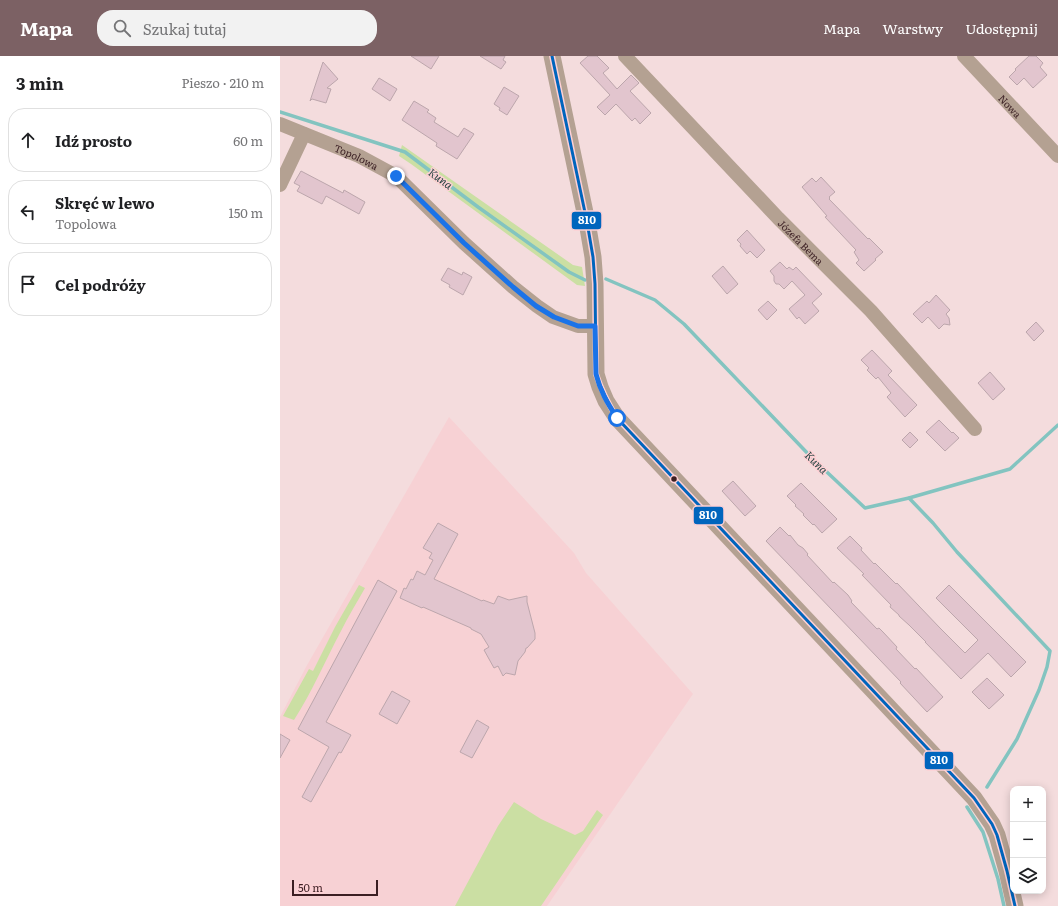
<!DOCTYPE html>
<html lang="pl">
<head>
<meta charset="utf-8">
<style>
	:root { --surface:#fff; --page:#f2f2f2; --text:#202124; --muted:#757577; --line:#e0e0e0; --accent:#7c6164 }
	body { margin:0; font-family:Literata,serif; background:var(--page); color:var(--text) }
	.controls { position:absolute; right:12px; bottom:12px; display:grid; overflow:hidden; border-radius:8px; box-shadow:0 2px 10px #0003 }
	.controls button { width:36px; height:36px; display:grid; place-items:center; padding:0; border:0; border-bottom:1px solid var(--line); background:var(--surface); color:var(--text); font:20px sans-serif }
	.scale { position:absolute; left:12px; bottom:10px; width:86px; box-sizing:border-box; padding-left:4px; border:2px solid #3b1f23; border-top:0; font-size:11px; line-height:14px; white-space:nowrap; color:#3b1f23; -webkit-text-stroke:3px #fed1d5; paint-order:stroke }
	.stop { position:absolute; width:12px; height:12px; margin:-9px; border:3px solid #1a73e8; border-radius:50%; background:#fff }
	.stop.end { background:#1a73e8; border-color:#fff; box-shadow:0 1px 4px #0008 }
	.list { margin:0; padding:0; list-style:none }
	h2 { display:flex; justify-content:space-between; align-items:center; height:52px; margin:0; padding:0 16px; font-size:17px }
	h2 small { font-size:13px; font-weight:400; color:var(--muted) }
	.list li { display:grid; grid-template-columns:26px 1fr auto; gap:12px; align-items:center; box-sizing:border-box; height:64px; margin:0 8px 8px; padding:0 8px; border:1px solid var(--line); border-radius:16px }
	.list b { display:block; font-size:15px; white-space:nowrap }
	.list p { margin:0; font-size:13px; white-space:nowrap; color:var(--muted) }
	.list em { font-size:13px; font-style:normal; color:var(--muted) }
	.icon { flex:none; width:22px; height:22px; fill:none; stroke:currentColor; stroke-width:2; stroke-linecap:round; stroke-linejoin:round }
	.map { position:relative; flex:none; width:778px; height:850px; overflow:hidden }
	header { display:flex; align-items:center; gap:24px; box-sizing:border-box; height:56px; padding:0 20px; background:var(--accent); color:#fff }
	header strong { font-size:19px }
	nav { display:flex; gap:22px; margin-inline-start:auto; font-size:14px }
	.search { width:280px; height:36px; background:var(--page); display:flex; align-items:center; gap:10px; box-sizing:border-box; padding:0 14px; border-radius:16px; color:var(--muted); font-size:15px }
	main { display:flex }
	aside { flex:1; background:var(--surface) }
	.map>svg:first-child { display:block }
	.built { fill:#f7d1d4 }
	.green { fill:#cbdfa3 }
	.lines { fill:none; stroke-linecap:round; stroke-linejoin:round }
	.stream { stroke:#83c4c0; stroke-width:3.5 }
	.building { fill:#e2c5ce; stroke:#bca6ac }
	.minor { stroke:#b4a192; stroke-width:14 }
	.tertiary { stroke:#b4a192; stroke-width:17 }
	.bus-1-casing { stroke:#fed1d5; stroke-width:6 }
	.bus-1 { stroke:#0065bd; stroke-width:3 }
	.route { stroke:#1a73e8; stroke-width:5 }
	.bus-dot { fill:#3b1f23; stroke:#fed1d5; stroke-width:1.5 }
	.labels { text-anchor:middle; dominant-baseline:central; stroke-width:3; stroke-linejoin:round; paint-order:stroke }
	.street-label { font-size:10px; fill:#3b1f23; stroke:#fed1d5 }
	.water-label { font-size:11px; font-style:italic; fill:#1f3f3d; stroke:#fed1d5 }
	.line-badge { stroke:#fed1d5; stroke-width:1.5 }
	.badge-label { font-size:11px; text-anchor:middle; font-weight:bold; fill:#fff }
</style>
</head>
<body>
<header>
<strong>Mapa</strong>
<div class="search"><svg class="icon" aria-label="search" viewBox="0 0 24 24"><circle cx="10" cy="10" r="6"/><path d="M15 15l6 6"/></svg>Szukaj tutaj</div>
<nav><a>Mapa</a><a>Warstwy</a><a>Udostępnij</a></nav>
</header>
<main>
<aside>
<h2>3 min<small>Pieszo · 210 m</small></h2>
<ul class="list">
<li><svg class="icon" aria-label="ahead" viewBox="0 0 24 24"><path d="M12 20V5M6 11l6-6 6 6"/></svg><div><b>Idź prosto</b></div><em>60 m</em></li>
<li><svg class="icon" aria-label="left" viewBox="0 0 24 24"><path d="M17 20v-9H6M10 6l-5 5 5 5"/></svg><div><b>Skręć w lewo</b><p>Topolowa</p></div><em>150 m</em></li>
<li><svg class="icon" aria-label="arrive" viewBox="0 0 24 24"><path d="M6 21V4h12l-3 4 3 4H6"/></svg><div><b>Cel podróży</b></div></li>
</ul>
</aside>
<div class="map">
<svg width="778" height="850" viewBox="0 0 778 850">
	<rect width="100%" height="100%" fill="#f4dcdd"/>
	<!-- built -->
	<path class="built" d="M169 361 294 497 306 517 413 638 267 850H0V661L26 611Z"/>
	<!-- green -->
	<g class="green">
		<path d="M122 89 293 209 302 211 305 230 297 229 131 108 119 100Z"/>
		<path d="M79 529 85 532C77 546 68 561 61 575 45 605 32 636 14 664L3 660 29 613 33 615 55 571Z"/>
		<path d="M234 746 261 763 295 779 303 775 317 754 323 759 261 850H175L218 770Z"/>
	</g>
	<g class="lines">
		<!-- stream -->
		<g class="stream">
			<path d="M0 56 125 96 198 151 289 216 305 224"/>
			<path d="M326 223 375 244 404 268 532 402 585 452 629 442 730 413 778 369"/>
			<path d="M629 442 653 467 677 496 770 595 767 611 759 634 737 683 707 731"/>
			<path d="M687 751 703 776 718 823 724 850"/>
		</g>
	</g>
	<!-- building -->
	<g class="building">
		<path d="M131 0H159L151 13Z"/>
		<path d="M200 0H225L223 4 226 6 221 13Z"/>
		<path d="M308 0H317L329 12 323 17 337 33 351 19 359 27 350 35 371 57 360 68 355 62 352 65 336 48 325 59 317 51 330 39 300 7Z"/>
		<path d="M749 0H756L763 7 760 11 767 19 753 32 744 22 737 29 729 21 736 14 735 13Z"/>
		<path d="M43 6 58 23 47 32 51 33 46 47 32 43 30 45Z"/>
		<path d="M99 22 117 33 110 45 92 33Z"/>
		<path d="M224 31 239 40 227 59 219 54 220 52 214 48Z"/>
		<path d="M134 45 149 54 147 56 156 62 154 66 178 81 184 72 194 78 177 103 156 90 157 87 122 64Z"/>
		<path d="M21 115 63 137 64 134 85 146 79 158 46 140 42 148 17 135 20 130 14 127Z"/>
		<path d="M541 121 555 136 549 141 550 142 549 143 588 183 589 182 603 196 595 203 596 204 584 215 576 207 579 204 574 196 576 194 545 161 547 160 522 131 532 122 536 126Z"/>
		<path d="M467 174 485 194 477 202 470 195 467 198 460 190 461 188 457 184Z"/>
		<path d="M500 206 507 213 509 211 513 214 516 211 542 238 532 247 539 255 525 268 519 261 517 263 509 253 525 239 512 225 504 233 499 228H496L494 225V220L490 215Z"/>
		<path d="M443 210 458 228 447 238 432 220Z"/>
		<path d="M168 212 182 219 183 216 192 221 183 239 169 231 170 229 161 224Z"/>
		<path d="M656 239 670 254 666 258 669 262 670 269 664 268 659 273 648 261 642 267 633 258 647 245 649 247Z"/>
		<path d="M488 245 497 254 487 264 478 254Z"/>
		<path d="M756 266 764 275 754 285 746 276Z"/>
		<path d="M592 294 612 315 608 319 637 349 625 361 607 341 611 337 598 321 596 323 587 314 589 312 581 304Z"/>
		<path d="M710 316 725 333 713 344 698 327Z"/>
		<path d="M659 364 672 377 673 376 679 382 665 395 646 376Z"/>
		<path d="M630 376 638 384 630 392 622 384Z"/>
		<path d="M453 425 476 450 465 460 442 435Z"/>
		<path d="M521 427 557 463 542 477 534 468 533 469 523 459 524 458 515 450 516 449 507 440Z"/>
		<path d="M158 467 178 478 154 523 202 545 203 544 214 548 218 540 229 544 247 540V546L255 577V583L247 592H246L245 596 238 605 235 619 226 617 223 620 218 610 214 612 204 594 209 591 201 578 191 573V572L143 551 142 552 120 542 124 532 126 533 131 523 133 524 137 515 145 519 153 504 149 502 152 497 143 492Z"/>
		<path d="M500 471 509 480 510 479 518 489 523 492 528 498 527 499 553 527 554 526 568 539 572 545 571 546 597 573 599 572 603 576 617 591 616 593 635 613 636 612 663 641 647 656 620 627 621 626 486 485Z"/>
		<path d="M570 480 582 492 581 494 594 508 595 507 616 528 617 527 660 572 685 597 698 584 656 542 669 529 746 606 731 621 708 597 681 623 645 586H646L629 569 619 560V559L610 551 611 549 582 519 584 518 557 492Z"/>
		<path d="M98 524 117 535 46 666 71 679 61 697 59 696 31 746 22 741 49 691 18 673Z"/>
		<path d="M707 622 724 639 709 653 692 636Z"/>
		<path d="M112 635 130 645 117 668 99 658Z"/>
		<path d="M197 664 209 671 192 702 180 696Z"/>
		<path d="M0 678 10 684 0 702Z"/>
	</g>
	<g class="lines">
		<!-- minor -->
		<g class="minor">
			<path id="s1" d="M345 0 498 162 591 255 695 373"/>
			<path id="s2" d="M684 0 778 100"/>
			<path id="s3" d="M0 68 79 100 116 120 184 187 233 231 257 250 273 261 298 270H315"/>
			<path d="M0 129 24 78"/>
		</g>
		<!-- tertiary -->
		<path class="tertiary" d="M272 0 307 166 313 201 315 228 316 318 320 331 326 345 337 362 694 742 712 768 717 779 727 815 735 850"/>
		<!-- bus-1 casing -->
		<g class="bus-1-casing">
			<path id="bus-1" d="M272 0 307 166 313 201 315 228 316 318C322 336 327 346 337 362L694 742 712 768 717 779 727 815 735 850"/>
		</g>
		<!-- bus-1 -->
		<use href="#bus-1" class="bus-1"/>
	</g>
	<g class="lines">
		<!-- route -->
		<path class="route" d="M116 120 184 187 233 231 256 250 274 261 298 270H315L316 318C320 335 328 348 337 362"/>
	</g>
	<!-- markers -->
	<circle class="bus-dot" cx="394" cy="423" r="3.5"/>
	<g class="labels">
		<!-- street labels -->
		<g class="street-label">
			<text stroke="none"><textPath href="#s2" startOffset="68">Nowa</textPath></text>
			<text stroke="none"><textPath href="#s3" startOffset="83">Topolowa</textPath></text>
			<text stroke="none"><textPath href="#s1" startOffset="256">Józefa Bema</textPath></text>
		</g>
		<!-- water labels -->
		<g class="water-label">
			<text transform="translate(161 122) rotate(36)">Kuna</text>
			<text transform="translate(537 406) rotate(44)">Kuna</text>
		</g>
	</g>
	<g class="line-badge">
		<rect x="291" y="155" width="31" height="19" rx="4" fill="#0065bd"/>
		<rect x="413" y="450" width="31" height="19" rx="4" fill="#0065bd"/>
		<rect x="644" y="695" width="30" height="19" rx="4" fill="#0065bd"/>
	</g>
	<g class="badge-label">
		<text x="307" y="168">810</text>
		<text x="428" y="463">810</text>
		<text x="659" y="708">810</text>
	</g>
</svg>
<div class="controls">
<button>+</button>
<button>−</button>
<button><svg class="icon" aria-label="layers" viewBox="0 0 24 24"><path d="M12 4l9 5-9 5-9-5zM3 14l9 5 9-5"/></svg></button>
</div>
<div class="scale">50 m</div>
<div class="stop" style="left:337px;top:362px"></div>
<div class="stop end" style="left:116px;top:120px"></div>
</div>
</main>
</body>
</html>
